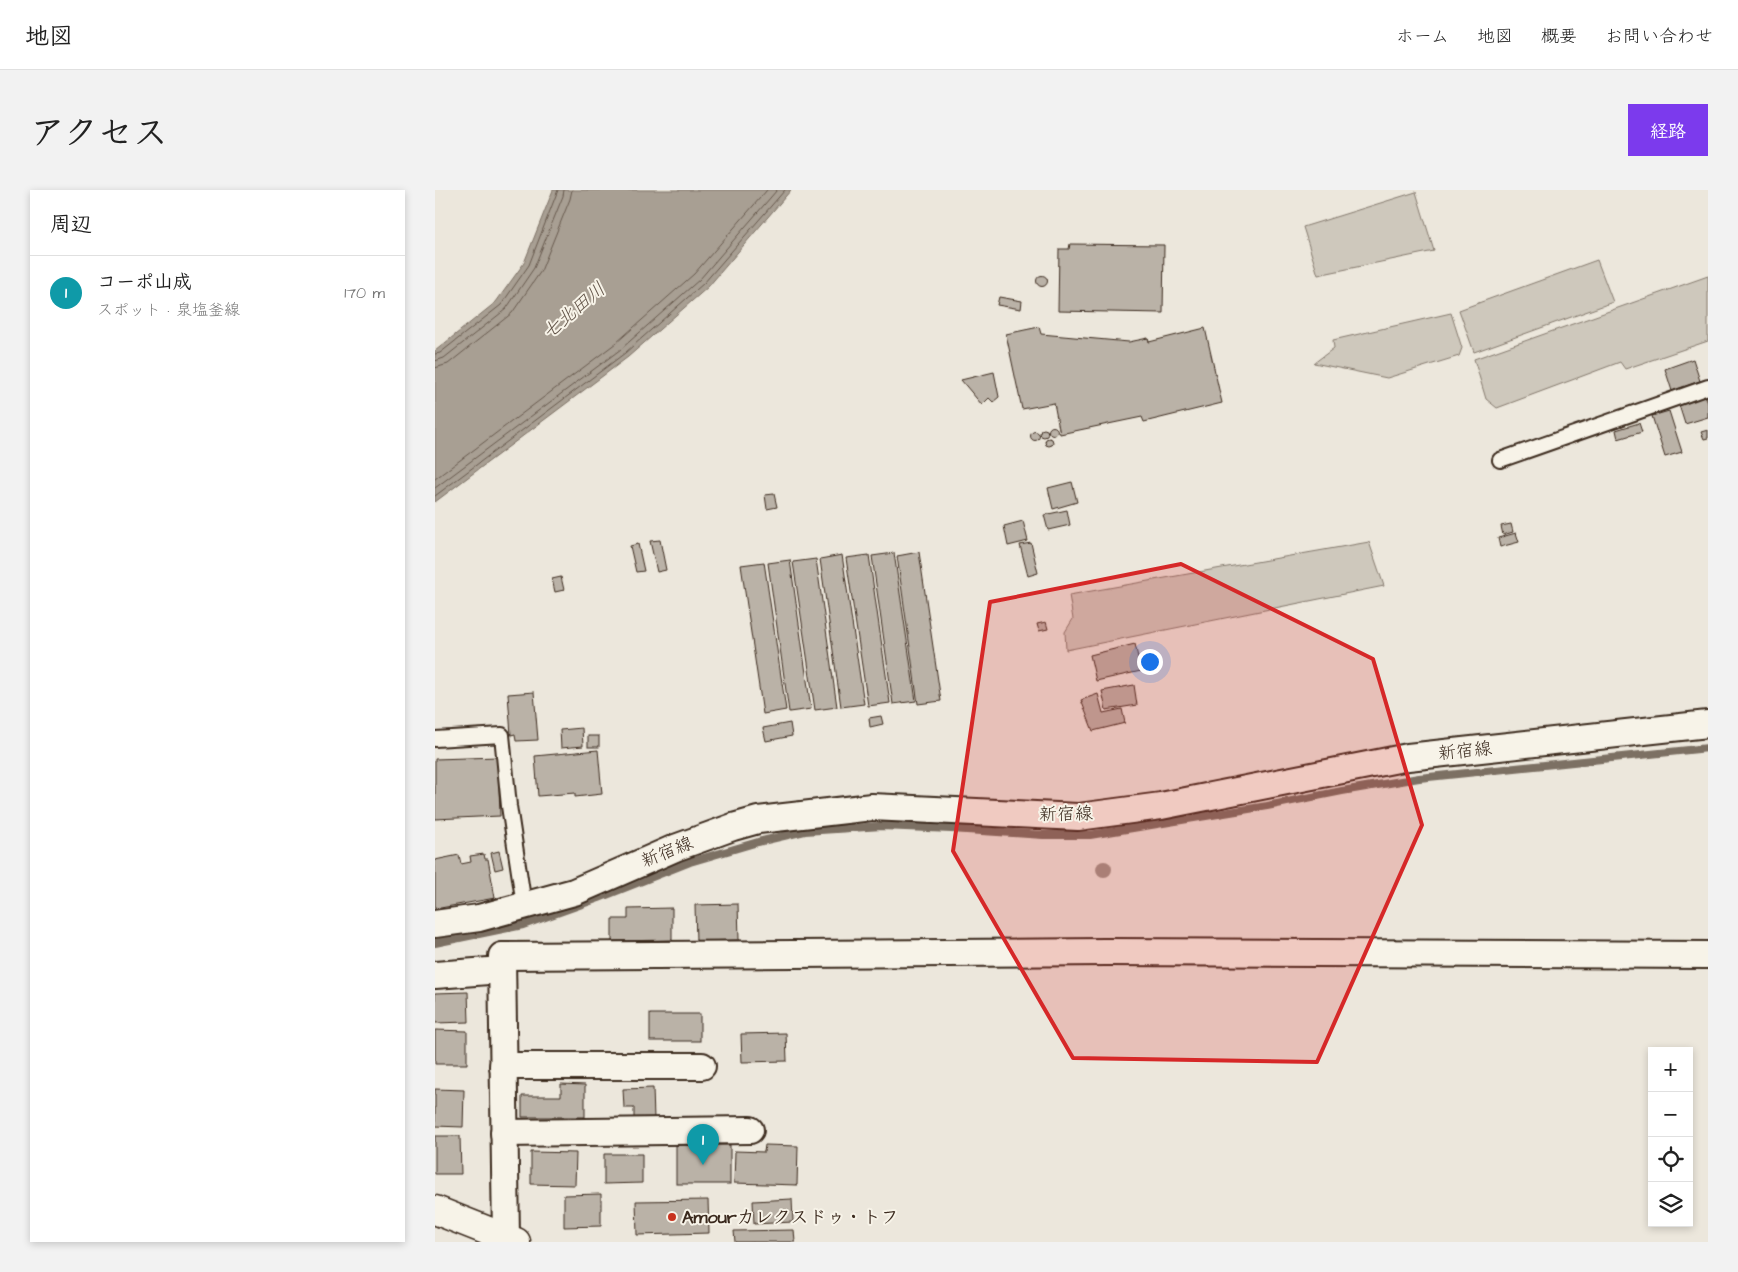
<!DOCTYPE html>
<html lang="ja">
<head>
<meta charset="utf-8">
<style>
	:root { --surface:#fff; --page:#f2f2f2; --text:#222; --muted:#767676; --line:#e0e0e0; --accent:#7c3aed }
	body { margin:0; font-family:"Architects Daughter","Klee One",sans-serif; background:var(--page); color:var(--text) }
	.controls { position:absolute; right:15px; bottom:15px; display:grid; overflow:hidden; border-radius:0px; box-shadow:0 2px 8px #0003 }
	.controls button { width:45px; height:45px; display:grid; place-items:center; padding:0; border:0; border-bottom:1px solid var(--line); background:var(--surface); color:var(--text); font:25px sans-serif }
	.you { position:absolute; left:714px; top:471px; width:18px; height:18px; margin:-12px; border:4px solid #fff; border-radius:50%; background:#1a73e8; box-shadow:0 0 0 8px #1a73e833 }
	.badge { display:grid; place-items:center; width:32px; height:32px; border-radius:50%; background:var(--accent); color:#fff; font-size:16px; font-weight:700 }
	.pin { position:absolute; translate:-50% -41px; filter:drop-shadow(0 1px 2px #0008) }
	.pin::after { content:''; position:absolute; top:26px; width:18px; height:15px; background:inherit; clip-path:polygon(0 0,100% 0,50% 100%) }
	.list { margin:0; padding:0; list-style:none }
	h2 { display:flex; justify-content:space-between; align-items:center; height:65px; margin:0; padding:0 20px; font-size:21px }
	h2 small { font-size:16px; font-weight:400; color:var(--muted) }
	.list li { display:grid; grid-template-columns:32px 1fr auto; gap:15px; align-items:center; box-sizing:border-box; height:75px; padding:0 20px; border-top:1px solid var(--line) }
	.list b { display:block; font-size:19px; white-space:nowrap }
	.list p { margin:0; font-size:16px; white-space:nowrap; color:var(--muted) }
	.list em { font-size:16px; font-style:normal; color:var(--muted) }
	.icon { flex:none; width:28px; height:28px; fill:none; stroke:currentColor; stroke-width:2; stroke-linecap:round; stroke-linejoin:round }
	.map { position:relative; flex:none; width:1273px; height:1052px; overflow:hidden; border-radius:0px }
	header { display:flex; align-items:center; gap:30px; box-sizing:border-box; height:70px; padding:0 25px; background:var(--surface); border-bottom:1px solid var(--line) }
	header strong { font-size:24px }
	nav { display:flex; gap:28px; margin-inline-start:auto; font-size:18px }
	.intro { display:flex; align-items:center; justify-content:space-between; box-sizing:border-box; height:120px; padding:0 30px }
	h1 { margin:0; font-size:35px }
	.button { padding:12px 22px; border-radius:0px; background:var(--accent); color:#fff; font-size:18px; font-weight:700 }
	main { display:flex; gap:30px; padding:0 30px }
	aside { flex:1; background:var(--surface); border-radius:0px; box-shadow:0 2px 8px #0003 }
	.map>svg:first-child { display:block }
	.green { fill:#cec8bc; stroke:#84796d }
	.water { fill:#a89f93; stroke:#7c7064 }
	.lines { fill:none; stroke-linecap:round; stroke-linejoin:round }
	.shore { stroke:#67594d; stroke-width:1 }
	.stream { stroke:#7c7064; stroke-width:8 }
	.building { fill:#bab2a7; stroke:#3b2a1e }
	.lane-casing { stroke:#3b2a1e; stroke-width:18 }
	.street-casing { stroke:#3b2a1e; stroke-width:30 }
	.primary-casing { stroke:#3b2a1e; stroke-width:31 }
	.lane { stroke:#f7f3e8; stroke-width:14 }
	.street { stroke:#f7f3e8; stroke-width:26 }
	.primary { stroke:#f7f3e8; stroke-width:28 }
	.tree { fill:#9f958a }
	.marked { fill:#d62828; fill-opacity:0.2; stroke:#d62828; stroke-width:4; stroke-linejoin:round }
	.poi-dot { fill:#c8321e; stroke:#f7f3e8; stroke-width:2 }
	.labels { text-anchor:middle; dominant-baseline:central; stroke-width:4; stroke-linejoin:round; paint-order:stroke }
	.street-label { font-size:18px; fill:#3b2a1e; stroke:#f7f3e8 }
	.poi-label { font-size:18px; font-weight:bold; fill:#3b2a1e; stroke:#f7f3e8; text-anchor:start }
	.water-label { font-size:19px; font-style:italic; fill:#615347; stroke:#f7f3e8 }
</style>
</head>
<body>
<header>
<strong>地図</strong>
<nav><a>ホーム</a><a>地図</a><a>概要</a><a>お問い合わせ</a></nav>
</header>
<div class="intro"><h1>アクセス</h1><a class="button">経路</a></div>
<main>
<aside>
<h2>周辺<small></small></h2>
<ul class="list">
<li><span class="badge" style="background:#0f9aa8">1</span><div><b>コーポ山成</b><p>スポット · 泉塩釜線</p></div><em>170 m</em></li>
</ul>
</aside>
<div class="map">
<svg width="1273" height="1052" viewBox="0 0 1273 1052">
	<rect width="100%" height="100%" fill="#ece7dc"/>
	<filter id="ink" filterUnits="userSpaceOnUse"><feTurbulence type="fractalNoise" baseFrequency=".02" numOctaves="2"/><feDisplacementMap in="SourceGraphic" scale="10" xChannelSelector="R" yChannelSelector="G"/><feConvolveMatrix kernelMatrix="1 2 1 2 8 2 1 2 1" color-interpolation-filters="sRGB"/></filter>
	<g filter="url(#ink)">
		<!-- green -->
		<g class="green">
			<path d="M981 2 999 61 883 85 868 37Z"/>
			<path d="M1162 70 1178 112 1039 162 1024 120Z"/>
			<path d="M1273 86V151L1190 179 1185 172 1062 218 1051 209 1039 169Z"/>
			<path d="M1016 123 1027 158 1024 166 952 188 879 173 899 158 898 150Z"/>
			<path d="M934 352 949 396 631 460 630 442 638 429 634 405Z"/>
		</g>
		<!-- water -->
		<path class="water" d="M118 0H356L273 97 193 167 0 312V161L61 112 89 73Z"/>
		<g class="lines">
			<!-- shore -->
			<g class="shore">
				<path d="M0 164 5 163 66 115 94 75 123 0"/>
				<path d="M0 171 9 168 71 119 99 78 128 6 129 0"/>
				<path d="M0 178 13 174 77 123 106 81 135 9 137 0"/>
				<path d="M0 289 181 153 259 84 332 0"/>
				<path d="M0 298 186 159 265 89 342 0"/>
				<path d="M0 306 190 163 269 93 350 0"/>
			</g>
			<!-- stream -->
			<path class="stream" d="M0 753 88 735 164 708 255 672 323 652 370 641 447 636 516 639 608 645H655L832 616 907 601 984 588 1273 558"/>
		</g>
		<!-- building -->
		<g class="building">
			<path d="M635 54 729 55 728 123 623 121 624 59H634Z"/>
			<circle cx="607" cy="91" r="5.5"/>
			<path d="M564 107 587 111 586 119 562 115Z"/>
			<path d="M604 137 606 144 694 152 713 148 714 152 770 138 787 213 709 232 707 227 625 244 619 213 587 219 571 144Z"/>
			<path d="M1258 169 1265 191 1237 201 1230 179Z"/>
			<path d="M559 182 564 207 558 212 554 208 547 215 526 190Z"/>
			<path d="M1271 206 1273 214V227L1250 234 1244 215Z"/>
			<path d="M1234 221 1247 262 1230 267 1217 226Z"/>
			<path d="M1204 233 1207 242 1183 249 1181 240Z"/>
			<circle cx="618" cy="241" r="4.5"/>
			<circle cx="609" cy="243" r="4"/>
			<path d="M1273 240V248L1269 249 1266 242Z"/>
			<circle cx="600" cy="246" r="4.5"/>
			<circle cx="614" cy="252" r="4"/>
			<path d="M637 292 642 312 618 319 613 298Z"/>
			<path d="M339 304 342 317 332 319 330 305Z"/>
			<path d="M632 320 635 335 613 340 609 325Z"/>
			<path d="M588 331 593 351 573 356 569 336Z"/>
			<path d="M1076 334 1078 342 1068 345 1066 336Z"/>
			<path d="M1081 343 1084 352 1065 357 1063 348Z"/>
			<path d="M225 350 231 380 222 382 215 351Z"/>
			<path d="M596 353 603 383 593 386 585 355Z"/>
			<path d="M203 354 209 381 201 382 195 356Z"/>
			<path d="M484 362 506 511 483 514 462 366Z"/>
			<path d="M459 363 481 511 458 514 437 366Z"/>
			<path d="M407 365 429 514 406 517 385 369Z"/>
			<path d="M434 365 455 513 433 516 411 368Z"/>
			<path d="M381 369 402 517 380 520 358 372Z"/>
			<path d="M355 370 376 519 354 522 333 373Z"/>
			<path d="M329 372 351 520 328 524 306 375Z"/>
			<path d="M126 387 129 400 120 402 117 389Z"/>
			<path d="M611 432 613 439 604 441 602 434Z"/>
			<path d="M700 454 706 481 661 491 655 465Z"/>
			<path d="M699 495 702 515 671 520 667 501Z"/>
			<path d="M99 502 103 550 81 551 80 544 76 545 73 504Z"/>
			<path d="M663 504 668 523 687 519 690 533 658 541 646 510Z"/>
			<path d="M446 526 448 534 435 537 434 528Z"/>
			<path d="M355 533 357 546 331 551 328 538Z"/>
			<path d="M147 538 148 556 126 558 125 540Z"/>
			<rect x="153" y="546" width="11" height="11"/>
			<path d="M163 560 167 604 140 607V603L103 606 100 566Z"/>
			<path d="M63 567 65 626 0 629V569Z"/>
			<path d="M64 661 68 678 60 680 56 663Z"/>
			<path d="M49 664 50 669H53L60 708 0 719V670L24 665 26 674 36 672 35 666Z"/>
			<path d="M303 714 304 750 261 751 260 715Z"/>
			<path d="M237 718V750L177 751V729H193V719Z"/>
			<path d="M33 802 34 832 0 833V803Z"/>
			<rect x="215" y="824" width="50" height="27"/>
			<path d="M0 840 32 841V874H0Z"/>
			<path d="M351 843 352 871 307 872 306 844Z"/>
			<path d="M126 894 150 895V927H87V906H126Z"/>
			<path d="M218 898 219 929 199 930V918H189L188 899Z"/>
			<path d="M0 899 29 900 28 937 0 936Z"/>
			<path d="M0 946H25L26 984H0Z"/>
			<rect x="241" y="955" width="54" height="39"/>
			<path d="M330 955 363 956 362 995 299 993 300 961 329 962Z"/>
			<path d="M96 962 141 963 140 995 96 994Z"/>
			<path d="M169 964H207V993L169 994Z"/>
			<path d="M166 1004V1036L129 1037V1005Z"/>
			<path d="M357 1009 358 1032 319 1034 318 1011Z"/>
			<path d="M273 1010 274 1043 202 1045 201 1011Z"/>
			<path d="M359 1040 360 1052H300L299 1041Z"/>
		</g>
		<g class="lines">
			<!-- lane casing -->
			<g class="lane-casing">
				<g id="lane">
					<path d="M1065 270 1273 197"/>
					<path d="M0 549 67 545 74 616 89 715"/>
				</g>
			</g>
			<!-- street casing -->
			<g class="street-casing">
				<g id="street">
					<path d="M0 734 44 728 139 702 240 658 298 637 323 630 437 617 643 627 726 616 973 567 1273 534"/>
					<path d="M0 785 67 780"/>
					<path d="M68 876H267"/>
					<path d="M69 943 315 940"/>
					<path d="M71 1048 67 766 671 762 1273 765"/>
				</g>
			</g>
			<!-- primary casing -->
			<g class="primary-casing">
				<path id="primary" d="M0 1020 81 1052"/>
			</g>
			<!-- lane -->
			<use href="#lane" class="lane"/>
			<!-- street -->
			<use href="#street" class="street"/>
			<!-- primary -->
			<use href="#primary" class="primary"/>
		</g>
		<!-- trees -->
		<circle class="tree" cx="669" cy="679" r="8"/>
	</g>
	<!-- marked area -->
	<path class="marked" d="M746 374 938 469 987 635 882 872 638 868 518 661 555 412Z"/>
	<!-- markers -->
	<circle class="poi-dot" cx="237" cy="1027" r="5"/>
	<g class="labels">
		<!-- street labels -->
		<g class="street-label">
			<text transform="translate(1030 561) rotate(-6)">新宿線</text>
			<text transform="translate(631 624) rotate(-1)">新宿線</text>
			<text transform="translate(232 662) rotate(-22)">新宿線</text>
		</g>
		<!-- poi labels -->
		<g class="poi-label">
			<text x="247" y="1027">Amourカレクスドゥ・トフ</text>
		</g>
		<!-- water labels -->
		<g class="water-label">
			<text transform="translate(139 121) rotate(-40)">七北田川</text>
		</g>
	</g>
</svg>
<div class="controls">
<button>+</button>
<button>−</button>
<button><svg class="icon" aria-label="locate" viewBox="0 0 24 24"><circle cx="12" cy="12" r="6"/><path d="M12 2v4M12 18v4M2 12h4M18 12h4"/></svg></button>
<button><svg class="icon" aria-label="layers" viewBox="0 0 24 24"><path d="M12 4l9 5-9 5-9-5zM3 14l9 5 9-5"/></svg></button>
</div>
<div class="you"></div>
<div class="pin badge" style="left:268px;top:975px;background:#0f9aa8">1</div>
</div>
</main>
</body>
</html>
